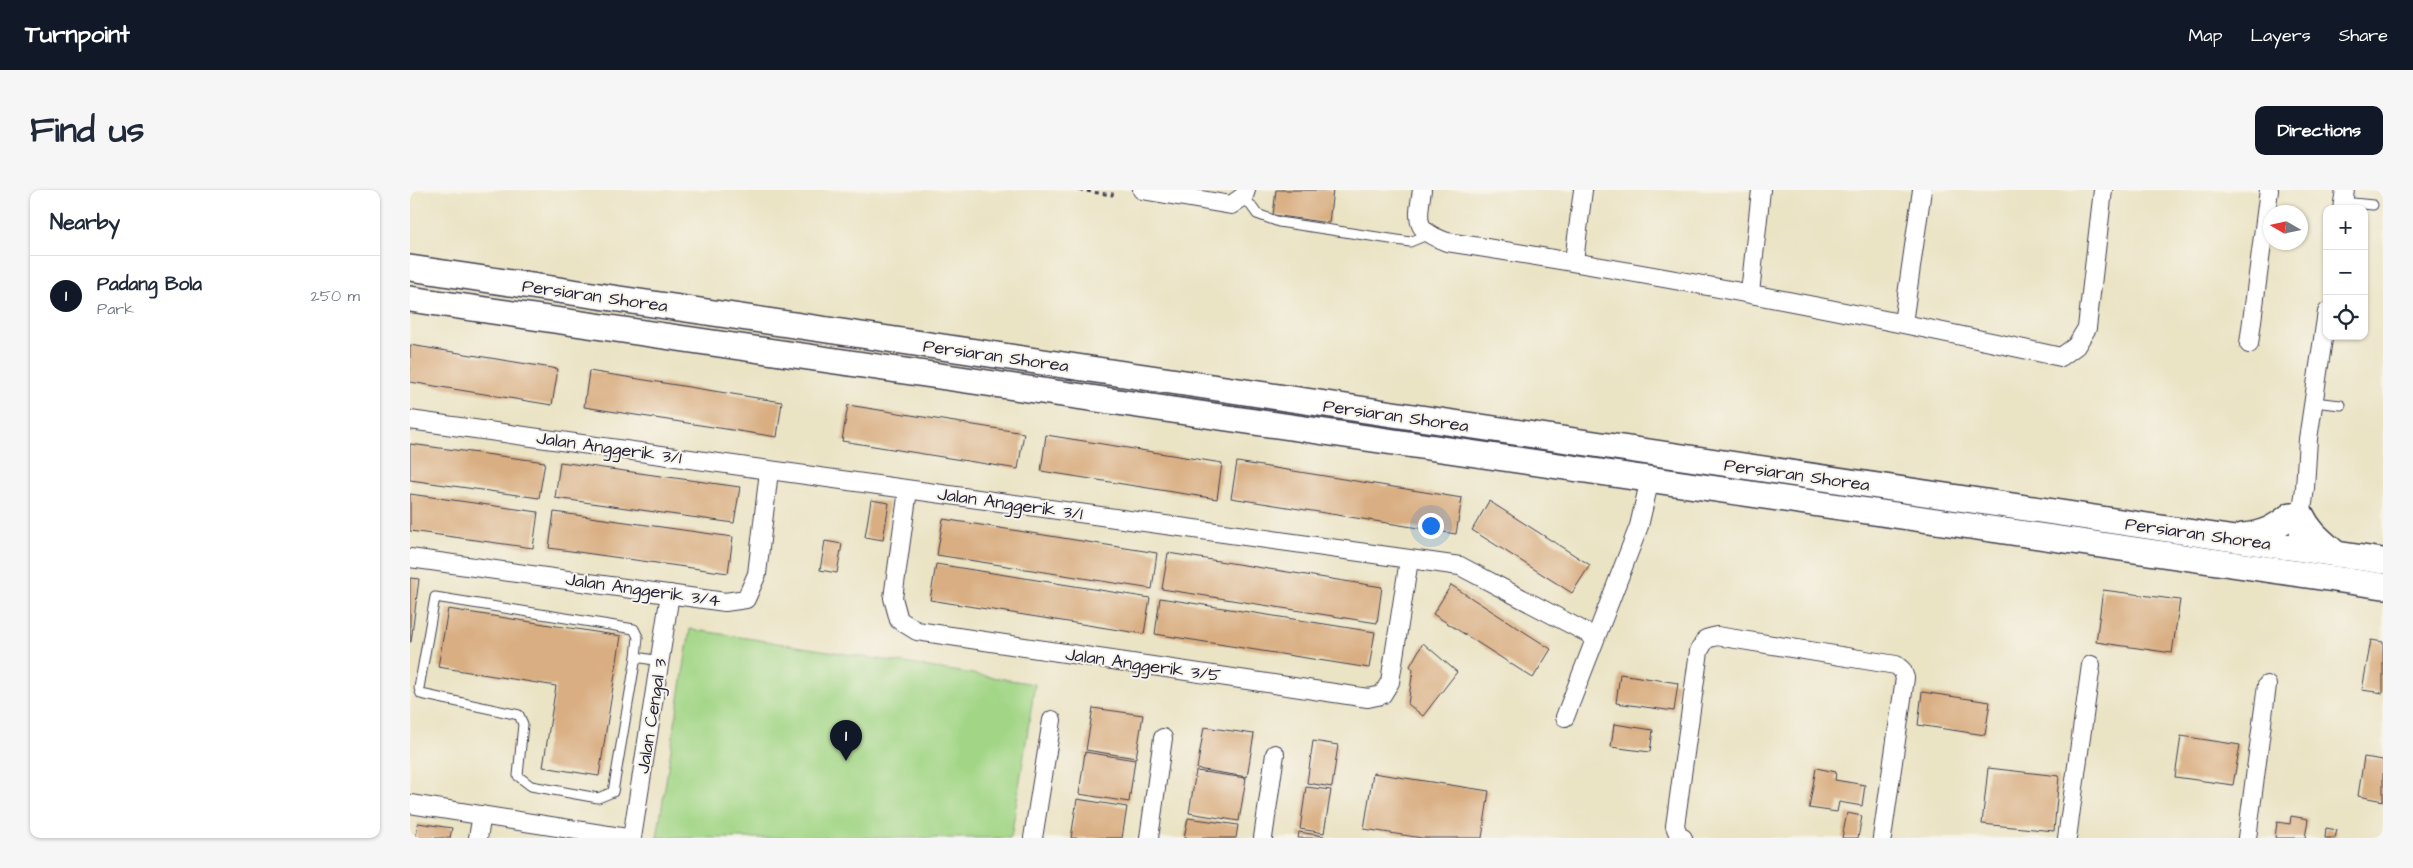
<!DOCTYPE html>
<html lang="en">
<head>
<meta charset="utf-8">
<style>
	:root { --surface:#fff; --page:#f6f6f7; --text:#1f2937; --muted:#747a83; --line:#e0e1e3; --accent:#111827 }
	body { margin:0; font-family:"Architects Daughter",sans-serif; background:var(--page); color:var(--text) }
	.controls { position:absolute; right:15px; top:15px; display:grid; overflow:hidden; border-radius:10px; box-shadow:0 1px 4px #0004 }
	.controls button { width:45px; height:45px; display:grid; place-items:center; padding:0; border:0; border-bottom:1px solid var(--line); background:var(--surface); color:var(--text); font:25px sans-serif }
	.compass { position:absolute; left:1853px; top:15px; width:45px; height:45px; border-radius:50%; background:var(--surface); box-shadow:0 1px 4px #0004; rotate:279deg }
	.you { position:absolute; left:1020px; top:335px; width:18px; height:18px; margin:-12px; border:4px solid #fff; border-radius:50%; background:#1a73e8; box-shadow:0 0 0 8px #1a73e833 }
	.badge { display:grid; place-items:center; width:32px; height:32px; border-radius:50%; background:var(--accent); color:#fff; font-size:16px; font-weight:700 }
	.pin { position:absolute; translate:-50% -41px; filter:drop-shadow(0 1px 2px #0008) }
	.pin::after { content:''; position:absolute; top:26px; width:18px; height:15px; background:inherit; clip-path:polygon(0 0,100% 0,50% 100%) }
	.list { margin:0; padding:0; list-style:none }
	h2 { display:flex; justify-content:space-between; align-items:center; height:65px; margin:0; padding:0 20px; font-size:21px }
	h2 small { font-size:16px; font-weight:400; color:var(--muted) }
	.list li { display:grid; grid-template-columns:32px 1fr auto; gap:15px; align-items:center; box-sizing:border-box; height:80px; padding:0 20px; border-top:1px solid var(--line) }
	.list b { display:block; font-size:19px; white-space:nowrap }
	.list p { margin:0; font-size:16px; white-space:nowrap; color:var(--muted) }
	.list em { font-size:16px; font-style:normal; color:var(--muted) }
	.icon { flex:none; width:28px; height:28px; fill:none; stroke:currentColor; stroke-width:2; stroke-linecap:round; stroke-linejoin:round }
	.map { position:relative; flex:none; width:1973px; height:648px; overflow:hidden; border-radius:10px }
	header { display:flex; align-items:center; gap:30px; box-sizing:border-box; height:70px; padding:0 25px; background:var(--accent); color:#fff }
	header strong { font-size:24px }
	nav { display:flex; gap:28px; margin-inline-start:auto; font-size:18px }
	.intro { display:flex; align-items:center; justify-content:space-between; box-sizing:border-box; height:120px; padding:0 30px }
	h1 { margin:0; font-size:35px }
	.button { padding:12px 22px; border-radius:10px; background:var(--accent); color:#fff; font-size:18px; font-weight:700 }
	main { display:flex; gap:30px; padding:0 30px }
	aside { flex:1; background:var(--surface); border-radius:10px; box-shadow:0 1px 4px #0004 }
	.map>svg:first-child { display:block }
	.green { fill:#a2d686; stroke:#627c60 }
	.building { fill:#d9ae82 }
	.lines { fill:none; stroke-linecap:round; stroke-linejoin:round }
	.lane-casing { stroke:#403f50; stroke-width:11 }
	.street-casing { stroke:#403f50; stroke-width:20 }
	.secondary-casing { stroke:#403f50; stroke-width:28 }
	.path { stroke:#403f50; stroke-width:3; stroke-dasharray:4 4; stroke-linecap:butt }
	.lane { stroke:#fff; stroke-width:9 }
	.street { stroke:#fff; stroke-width:18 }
	.secondary { stroke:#fff; stroke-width:25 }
	.labels { text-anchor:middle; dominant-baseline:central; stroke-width:4; stroke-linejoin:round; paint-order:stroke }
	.street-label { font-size:18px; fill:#22223b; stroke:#f7f3e8 }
</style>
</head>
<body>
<header>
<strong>Turnpoint</strong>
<nav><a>Map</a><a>Layers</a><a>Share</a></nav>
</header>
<div class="intro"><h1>Find us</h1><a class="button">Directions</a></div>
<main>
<aside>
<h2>Nearby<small></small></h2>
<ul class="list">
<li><span class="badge">1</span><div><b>Padang Bola</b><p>Park</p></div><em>250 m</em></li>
</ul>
</aside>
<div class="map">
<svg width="1973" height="648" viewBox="0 0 1973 648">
	<rect width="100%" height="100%" fill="#f7f3e8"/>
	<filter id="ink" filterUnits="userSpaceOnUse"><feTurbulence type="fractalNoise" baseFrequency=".02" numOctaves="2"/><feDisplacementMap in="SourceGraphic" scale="10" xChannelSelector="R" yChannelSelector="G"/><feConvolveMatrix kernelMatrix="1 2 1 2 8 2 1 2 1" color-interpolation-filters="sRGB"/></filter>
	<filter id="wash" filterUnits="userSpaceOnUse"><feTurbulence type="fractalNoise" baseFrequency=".0096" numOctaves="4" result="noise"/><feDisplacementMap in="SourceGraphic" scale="20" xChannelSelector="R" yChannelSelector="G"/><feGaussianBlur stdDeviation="1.12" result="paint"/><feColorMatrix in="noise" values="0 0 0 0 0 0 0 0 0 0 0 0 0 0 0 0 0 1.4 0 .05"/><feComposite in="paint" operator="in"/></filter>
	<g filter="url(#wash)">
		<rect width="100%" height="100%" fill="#eae3c4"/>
		<!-- green -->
		<path class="green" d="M280 439 625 494 601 648H247Z"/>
		<g id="blocks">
			<!-- building -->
			<g class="building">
				<path d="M866 0H923L919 33 863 25Z"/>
				<path d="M0 155 148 179 142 215 0 192Z"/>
				<path d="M179 181 372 212 367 247 174 217Z"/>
				<path d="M438 215 614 243 608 279 432 251Z"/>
				<path d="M636 245 812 273 807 309 631 281Z"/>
				<path d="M0 254 135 272 129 308 0 290Z"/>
				<path d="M150 272 330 297 324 333 145 308Z"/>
				<path d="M827 272 1052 308 1046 344 821 308Z"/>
				<path d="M0 304 128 322 123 358 0 341Z"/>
				<path d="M461 310 479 313 473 350 455 347Z"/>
				<path d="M1079 311 1180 375 1162 403 1062 340Z"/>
				<path d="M144 322 323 347 318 383 139 358Z"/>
				<path d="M533 329 747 363 742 399 527 365Z"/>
				<path d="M415 351 432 354 427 383 410 380Z"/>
				<path d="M758 363 972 397 967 433 752 399Z"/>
				<path d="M526 374 740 408 734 444 520 410Z"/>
				<path d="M0 388 9 389 1 452H0Z"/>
				<path d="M1041 395 1141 459 1123 488 1023 424Z"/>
				<path d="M1693 400 1770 410 1762 463 1686 452Z"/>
				<path d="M750 408 965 442 959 478 745 444Z"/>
				<path d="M38 419 211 446 189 586 133 577 146 496 28 477Z"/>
				<path d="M1961 450 1973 452V503L1952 500Z"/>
				<path d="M1013 453 1047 482 1013 526 998 514 1003 480 1000 476Z"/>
				<path d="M1210 484 1268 493 1264 521 1206 513Z"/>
				<path d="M1512 502 1580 512 1575 545 1508 535Z"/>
				<path d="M683 518 733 525 726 568 676 560Z"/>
				<path d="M1204 534 1243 540 1240 562 1201 557Z"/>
				<path d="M794 537 844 544 837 587 787 579Z"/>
				<path d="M1771 546 1830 555 1823 595 1765 587Z"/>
				<path d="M903 551 928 555 922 597 897 593Z"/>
				<path d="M675 562 725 570 719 612 669 604Z"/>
				<path d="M1954 567 1973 570V611L1948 606Z"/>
				<path d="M1406 578 1426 582 1425 590 1455 595 1452 616 1429 612 1427 622 1399 618Z"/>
				<path d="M1578 578 1649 586 1644 641 1572 634Z"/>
				<path d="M786 581 836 588 829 631 779 623Z"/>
				<path d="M963 583 1079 601 1072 648H1012L954 639Z"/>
				<path d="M896 597 921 600 914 643 890 639Z"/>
				<path d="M667 609 717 617 712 648H661Z"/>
				<path d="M1437 623 1452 626 1448 648H1432Z"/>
				<path d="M1881 626 1898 629 1895 648H1865L1867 632 1880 634Z"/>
				<path d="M778 628 828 635 826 648H774Z"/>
				<path d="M8 633 42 638 40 648H6Z"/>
				<path d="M1916 638 1927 640 1925 648H1915Z"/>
				<path d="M889 642 914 646 913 648H888Z"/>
			</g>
		</g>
	</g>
	<g filter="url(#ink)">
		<use href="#blocks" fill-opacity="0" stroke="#403f50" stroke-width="1"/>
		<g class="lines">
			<!-- lane casing -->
			<g class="lane-casing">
				<g id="lane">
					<path d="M834 6 847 24 869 32 1000 52 1017 45"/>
					<path d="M1933 12 1963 15"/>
					<path d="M1903 212 1931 215"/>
					<path d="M25 407 224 439 228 447 226 467 203 602 188 608 121 596 108 586 113 534 109 525 11 504 9 498Z"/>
					<path d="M226 467 250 471"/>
				</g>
			</g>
			<!-- street casing -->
			<g class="street-casing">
				<g id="street">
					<path d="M732 0 821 15 834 6 836 0"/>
					<path d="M1012 0C1007 32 1004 40 1037 52 1243 83 1447 123 1651 167L1666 156 1677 138 1693 0"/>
					<path d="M1932 19 1935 0"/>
					<path d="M1164 71 1173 0"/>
					<path d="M1340 103 1351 0"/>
					<path d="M1493 133 1512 0"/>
					<path d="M1839 154 1859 0"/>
					<path d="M0 230 1050 376 1185 447"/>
					<path d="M498 300 483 408 489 430 507 441 958 508 972 505 980 492 999 370"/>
					<path d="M1887 358 1895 298 1898 249 1917 122"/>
					<path d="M0 368 315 412 336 409 347 384 359 281"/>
					<path d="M1155 527 1229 336 1240 289"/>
					<path d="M0 614 217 648"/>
					<path d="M68 648 72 625"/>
					<path d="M222 648 260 404"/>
					<path d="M623 648 642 530"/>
					<path d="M739 648 753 548"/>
					<path d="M853 648 865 564"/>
					<path d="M1273 648 1269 646 1265 636 1289 461 1296 449 1307 446 1486 475 1492 480 1495 488 1472 648"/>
					<path d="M1657 648 1681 475"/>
					<path d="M1837 648 1857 495"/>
				</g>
			</g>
			<!-- secondary casing -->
			<g class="secondary-casing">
				<g id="secondary">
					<path d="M0 78 1973 371"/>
					<path d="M0 109 1973 396"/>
					<path d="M1892 326C1900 343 1913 352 1926 364"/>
					<path d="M1833 346C1854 344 1865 338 1881 325"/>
				</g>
			</g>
			<!-- path -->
			<path class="path" d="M669 0 702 5 703 0"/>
			<!-- lane -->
			<use href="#lane" class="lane"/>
			<!-- street -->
			<use href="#street" class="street"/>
			<!-- secondary -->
			<use href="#secondary" class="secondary"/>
		</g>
	</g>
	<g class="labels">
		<!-- street labels -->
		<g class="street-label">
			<text transform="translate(185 106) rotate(8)">Persiaran Shorea</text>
			<text transform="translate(586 166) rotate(8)">Persiaran Shorea</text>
			<text transform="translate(986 226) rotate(8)">Persiaran Shorea</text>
			<text transform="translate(199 258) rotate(8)">Jalan Anggerik 3/1</text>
			<text transform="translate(1387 285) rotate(8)">Persiaran Shorea</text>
			<text transform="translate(600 314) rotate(8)">Jalan Anggerik 3/1</text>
			<text transform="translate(1788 344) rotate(8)">Persiaran Shorea</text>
			<text transform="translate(233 400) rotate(8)">Jalan Anggerik 3/4</text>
			<text transform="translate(733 475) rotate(8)">Jalan Anggerik 3/5</text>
			<text transform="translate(242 526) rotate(-81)">Jalan Cengal 3</text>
		</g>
	</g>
</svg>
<div class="controls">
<button>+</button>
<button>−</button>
<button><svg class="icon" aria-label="locate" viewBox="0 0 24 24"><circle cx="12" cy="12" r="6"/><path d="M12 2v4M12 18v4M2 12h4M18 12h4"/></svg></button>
</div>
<svg class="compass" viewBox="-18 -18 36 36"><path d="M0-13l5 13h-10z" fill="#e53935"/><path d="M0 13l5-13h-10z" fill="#747a83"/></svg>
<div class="you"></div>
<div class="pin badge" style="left:436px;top:571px">1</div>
</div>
</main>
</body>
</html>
